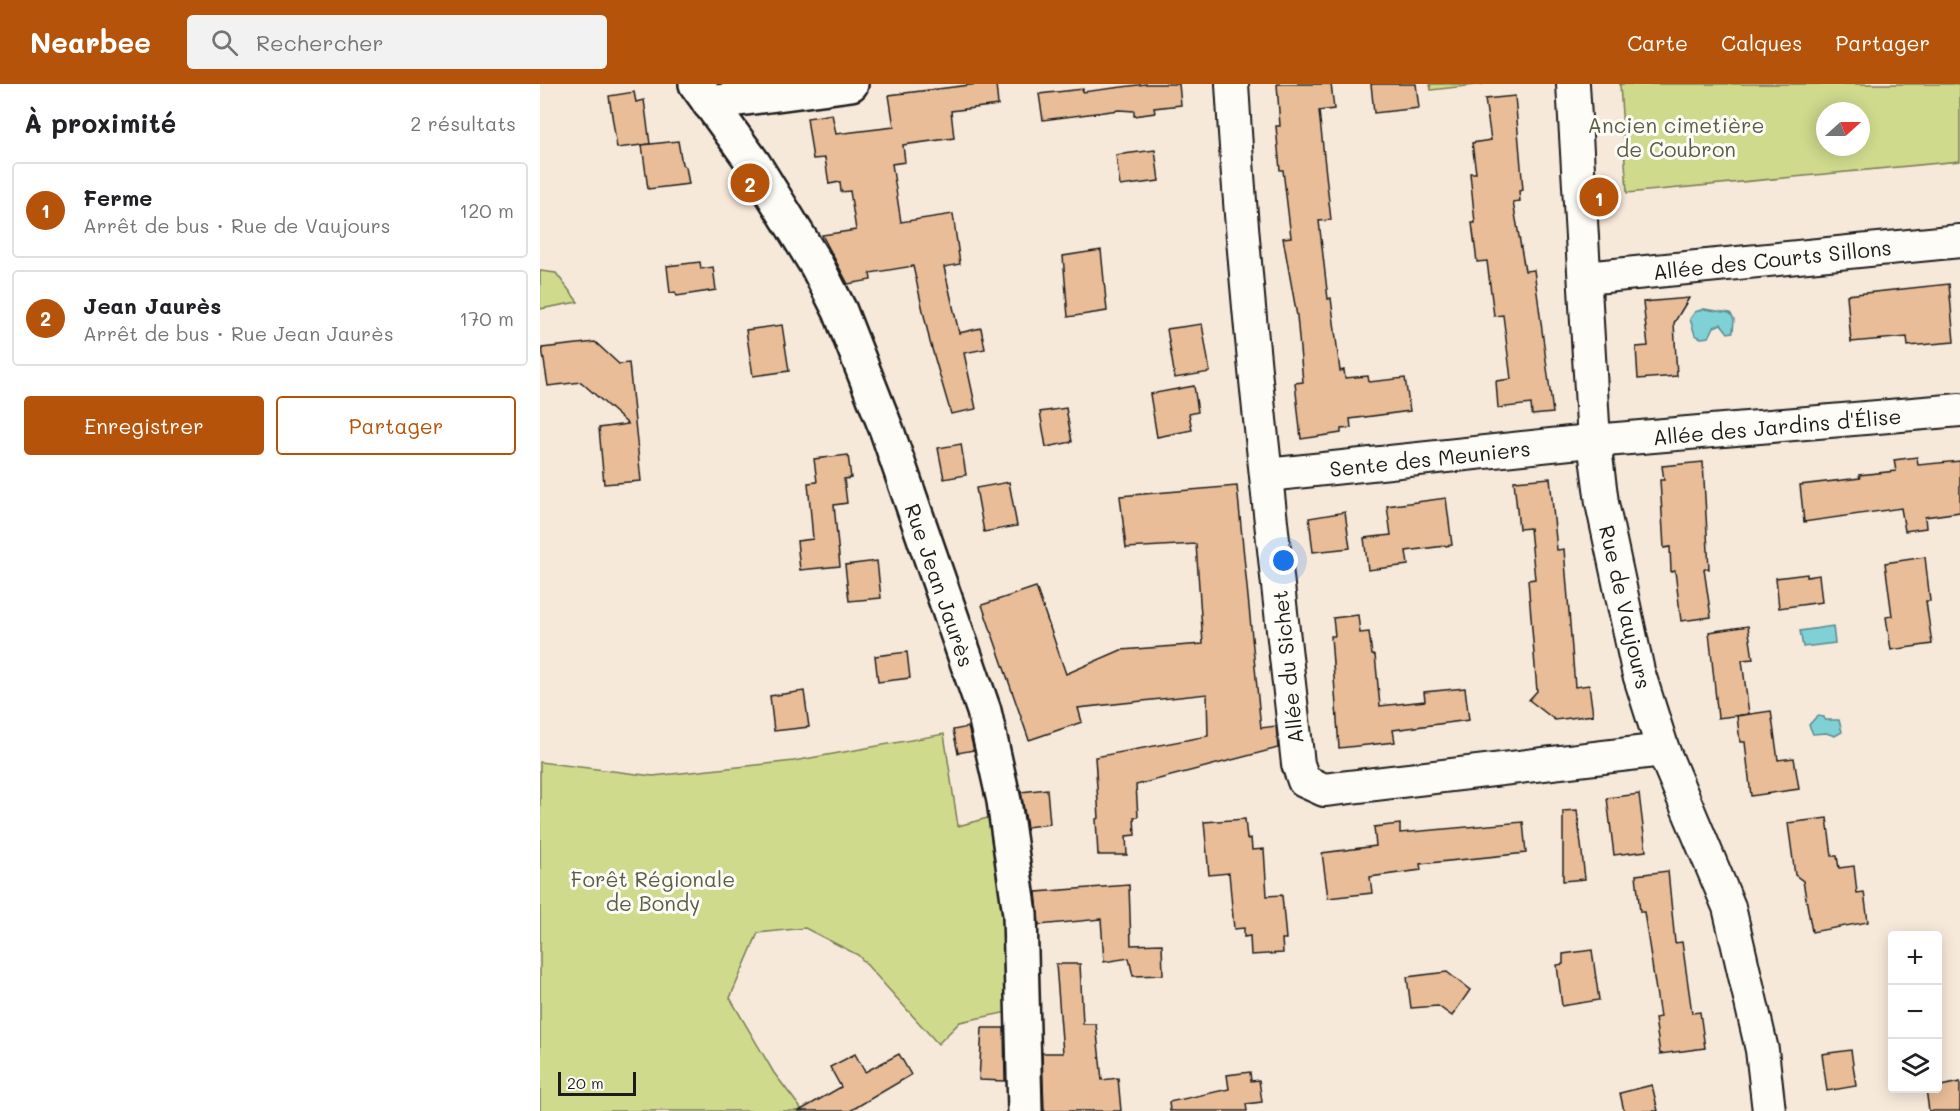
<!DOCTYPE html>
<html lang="fr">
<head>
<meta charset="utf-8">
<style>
	:root { --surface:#fff; --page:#f2f2f2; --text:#202124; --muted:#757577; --line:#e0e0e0; --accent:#b45309 }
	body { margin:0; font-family:Mali,sans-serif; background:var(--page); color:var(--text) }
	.controls { position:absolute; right:18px; bottom:18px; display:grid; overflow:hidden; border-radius:6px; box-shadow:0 3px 15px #0003 }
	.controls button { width:54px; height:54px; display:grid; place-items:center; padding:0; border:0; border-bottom:2px solid var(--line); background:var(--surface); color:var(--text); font:30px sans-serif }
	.compass { position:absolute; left:1276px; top:18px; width:54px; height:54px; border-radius:50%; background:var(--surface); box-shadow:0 3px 15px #0003; rotate:69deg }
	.scale { position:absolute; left:18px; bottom:15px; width:78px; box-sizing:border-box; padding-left:6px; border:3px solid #1c1c1c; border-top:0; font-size:16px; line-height:21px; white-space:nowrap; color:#1c1c1c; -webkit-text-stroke:4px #fdfcf7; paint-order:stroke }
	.you { position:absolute; left:744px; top:477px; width:21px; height:21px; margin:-15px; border:4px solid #fff; border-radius:50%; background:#1a73e8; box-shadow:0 0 0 9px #1a73e833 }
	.badge { display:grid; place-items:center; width:39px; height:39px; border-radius:50%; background:var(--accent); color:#fff; font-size:20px; font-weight:700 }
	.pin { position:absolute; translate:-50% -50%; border:3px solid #fff; box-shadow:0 2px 6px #0006 }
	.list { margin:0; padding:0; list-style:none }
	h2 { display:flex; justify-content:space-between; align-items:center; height:78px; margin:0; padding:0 24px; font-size:26px }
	h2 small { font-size:20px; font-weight:400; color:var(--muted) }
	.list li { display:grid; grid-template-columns:39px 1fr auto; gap:18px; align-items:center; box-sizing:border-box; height:96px; margin:0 12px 12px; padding:0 12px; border:2px solid var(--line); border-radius:6px }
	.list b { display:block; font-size:22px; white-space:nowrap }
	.list p { margin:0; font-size:20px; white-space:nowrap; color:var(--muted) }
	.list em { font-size:20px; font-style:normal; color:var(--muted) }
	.actions { display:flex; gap:12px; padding:18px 24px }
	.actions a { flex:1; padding:14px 0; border:2px solid var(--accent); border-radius:6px; text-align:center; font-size:21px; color:var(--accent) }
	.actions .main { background:var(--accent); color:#fff }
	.icon { flex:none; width:33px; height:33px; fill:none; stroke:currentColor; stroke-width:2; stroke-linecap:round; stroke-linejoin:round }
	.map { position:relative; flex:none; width:1420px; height:1027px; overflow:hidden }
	header { display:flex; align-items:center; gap:36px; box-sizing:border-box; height:84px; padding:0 30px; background:var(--accent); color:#fff }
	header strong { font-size:28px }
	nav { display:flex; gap:33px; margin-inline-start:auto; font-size:21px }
	.search { width:420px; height:54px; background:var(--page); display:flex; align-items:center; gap:15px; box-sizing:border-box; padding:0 21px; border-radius:6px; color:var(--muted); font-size:22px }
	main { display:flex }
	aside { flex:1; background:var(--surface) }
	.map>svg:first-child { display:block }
	.green { fill:#cfda8d; stroke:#767b54; stroke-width:1.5; fill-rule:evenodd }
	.water { fill:#80d1d6; stroke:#58898c; stroke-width:1.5 }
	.building { fill:#e8bd98; stroke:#1c1c1c; stroke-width:1.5 }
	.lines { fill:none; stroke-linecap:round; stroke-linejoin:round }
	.minor-casing { stroke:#1c1c1c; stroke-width:36 }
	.tertiary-casing { stroke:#1c1c1c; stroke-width:38 }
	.minor { stroke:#fdfcf7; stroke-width:32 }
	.tertiary { stroke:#fdfcf7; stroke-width:33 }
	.labels { text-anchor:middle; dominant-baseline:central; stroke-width:6; stroke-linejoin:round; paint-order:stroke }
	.park-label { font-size:21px; fill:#5b5e44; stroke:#fdfcf7 }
	.street-label { font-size:21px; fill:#1c1c1c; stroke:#fdfcf7 }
</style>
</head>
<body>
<header>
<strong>Nearbee</strong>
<div class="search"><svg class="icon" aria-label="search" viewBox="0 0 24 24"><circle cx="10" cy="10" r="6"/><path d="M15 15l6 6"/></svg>Rechercher</div>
<nav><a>Carte</a><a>Calques</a><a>Partager</a></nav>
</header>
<main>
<aside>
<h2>À proximité<small>2 résultats</small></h2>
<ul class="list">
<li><span class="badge">1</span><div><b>Ferme</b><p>Arrêt de bus · Rue de Vaujours</p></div><em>120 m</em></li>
<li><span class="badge">2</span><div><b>Jean Jaurès</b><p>Arrêt de bus · Rue Jean Jaurès</p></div><em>170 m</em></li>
</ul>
<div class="actions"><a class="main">Enregistrer</a><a>Partager</a></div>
</aside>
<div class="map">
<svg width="1420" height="1027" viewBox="0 0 1420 1027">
	<rect width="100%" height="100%" fill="#f7e9da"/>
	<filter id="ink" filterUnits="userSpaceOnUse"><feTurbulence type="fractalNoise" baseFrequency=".0167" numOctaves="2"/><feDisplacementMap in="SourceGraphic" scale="12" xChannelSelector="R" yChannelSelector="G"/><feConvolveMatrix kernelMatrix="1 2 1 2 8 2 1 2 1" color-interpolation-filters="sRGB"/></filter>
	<g filter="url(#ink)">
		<!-- green -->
		<g class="green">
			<path d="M890 0H944L891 6Z"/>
			<path d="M1080 0H1420V77L1087 109ZM1285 27H1321V63H1285Z"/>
			<path d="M0 187 16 189 38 218 0 225Z"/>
			<path d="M404 650 418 742 455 732 472 855 468 928 420 938 398 960 318 871 265 844 218 849 190 914 234 989 263 1027H0V678L113 692 254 677Z"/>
		</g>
		<!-- water -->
		<g class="water">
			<path d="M1164 225 1190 229 1194 235 1193 248 1188 249 1181 240 1174 243 1169 253 1161 254 1155 251 1150 235 1155 228Z"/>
			<path d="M1293 542 1295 559 1263 563 1260 547Z"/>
			<path d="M1277 632 1284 633 1285 636H1299L1302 648 1295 652 1286 649 1273 650 1269 641Z"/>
		</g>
		<!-- building -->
		<g class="building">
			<path d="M438 0H456L458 21 411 27 414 54 363 61 365 78 352 80 361 138 413 130 420 180 404 183 419 249 441 244 445 265 424 269 436 325 411 330 390 258 373 182 330 189 331 196 308 200 282 151 316 146 310 107 301 108 300 98 289 100 285 74 273 75 267 34 292 30 296 50 354 43 349 11Z"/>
			<path d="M606 0H639L641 21 614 24 615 29 594 32V27L579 26 503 36 499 10 543 5V8Z"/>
			<path d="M737 0H791L794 25 779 27 791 136 779 137 788 215 791 214 800 287 804 286 805 294 828 292 829 298 865 294 870 327 810 335 811 344 801 345V349L761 355 755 299 763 298 757 232 743 154 751 153 743 86H740L736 42H740Z"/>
			<path d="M831 0H876L879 24 834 29Z"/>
			<path d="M94 8 96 18 104 16 110 60 77 64 69 12Z"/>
			<path d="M975 12 983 106 979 107 980 117 973 118 985 187 994 186 1013 329 992 331 991 320 958 324 956 297 971 295 963 231 954 232 947 177 937 178 932 139H935L930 89H936L932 59 951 56 945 15Z"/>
			<path d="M138 57 142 80 146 83 149 100 108 105 102 61Z"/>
			<path d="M615 66 619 97 580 102 576 71Z"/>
			<path d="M561 166 567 227 528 233 523 172Z"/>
			<path d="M160 178 161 185 173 183 176 206 137 212 135 208 130 209 127 182Z"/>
			<path d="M1409 200 1414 258 1368 262 1367 253 1311 258 1307 211Z"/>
			<path d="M1149 214 1134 239 1137 292 1098 295 1096 263 1108 262 1103 218Z"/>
			<path d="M662 240 670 288 635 294 627 245Z"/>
			<path d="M242 241 249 287 213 292 206 246Z"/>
			<path d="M55 258 79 280 89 279 101 397 64 400 59 344 88 340 41 298 8 302 2 264Z"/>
			<path d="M654 302 658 328 649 330 652 346 617 353 610 310Z"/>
			<path d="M526 324 532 358 506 363 500 328Z"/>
			<path d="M421 360 426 391 404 395 398 364Z"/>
			<path d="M308 371 311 394 304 395 307 419 294 421 300 482 260 486 257 457 273 455 268 399 277 398 274 375Z"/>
			<path d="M1377 373 1378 381 1420 377V428L1385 433 1386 444 1365 447 1361 424 1264 438 1260 401 1320 394 1319 391 1356 387 1354 376Z"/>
			<path d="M1163 378 1169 485H1164L1171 533 1141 537 1135 487 1131 488 1130 463 1124 464 1120 396H1124L1122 382Z"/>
			<path d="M1010 394 1017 466 1024 465 1035 603 1049 601 1053 631 1015 636 989 616 997 607 988 496 995 495 990 444 979 445 974 397Z"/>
			<path d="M469 398 477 442 444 448 436 404Z"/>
			<path d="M697 402 721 644 736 642 738 664 596 701 598 733H594L595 751 586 752 587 771H558L556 735 559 734 555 673 668 652 667 610 538 624 542 638 489 656 442 521 496 503 526 590 581 566 663 560 656 460 586 464 580 412Z"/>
			<path d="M906 414 912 461 866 467 868 481 828 486 824 454 851 451 847 422Z"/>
			<path d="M805 428 810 464 773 468 769 434Z"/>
			<path d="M1385 473 1390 517H1386L1392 560 1351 566 1346 533 1352 532 1345 479Z"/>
			<path d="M337 477 341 514 309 517 305 481Z"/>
			<path d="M1267 490V493L1279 491 1282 518 1239 524 1236 494Z"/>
			<path d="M818 531 820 549 829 548 832 571H835L840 622 885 617 884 608 925 604 929 636 853 646 855 658 799 664 791 552H795L793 534Z"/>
			<path d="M1208 542 1213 575 1202 576 1209 630 1178 634 1169 548Z"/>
			<path d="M367 568 370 594 338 598 335 572Z"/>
			<path d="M264 607 269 643 234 647 230 612Z"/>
			<path d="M1231 627 1238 676 1254 674 1259 705 1211 712 1205 658H1200L1197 632Z"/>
			<path d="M428 643 434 666 418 669 413 646Z"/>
			<path d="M507 705 510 740 487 743 481 708Z"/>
			<path d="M1099 710 1106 767 1074 771 1067 714Z"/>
			<path d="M1037 726 1045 795 1023 797V727Z"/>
			<path d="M1287 734 1292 772H1297L1299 784 1314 782 1317 809 1324 808 1328 838 1272 848 1263 797 1255 791 1248 739Z"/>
			<path d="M705 735 707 755 711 754 712 766 724 765 727 812 742 811 746 855H742L743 869 711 871 710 852 704 853V844L694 845 689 789 669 791 664 738Z"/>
			<path d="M983 738 986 769 880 780 881 786 830 793 832 809 788 814 782 769 836 762 834 743 860 740V749Z"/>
			<path d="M1128 787 1135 859 1142 858 1152 929 1160 928 1165 964 1120 970 1115 934 1120 933 1104 828H1100L1096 791Z"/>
			<path d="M589 801 591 861 622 860 623 891 593 892 589 874 564 878 561 835 499 841 496 808Z"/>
			<path d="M1052 866 1059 916 1022 922 1017 881 1023 880V870Z"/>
			<path d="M516 880H540L543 940H556L562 996 578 994 581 1027H504L502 969H523Z"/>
			<path d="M907 888 930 906 912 932 898 922 871 924 867 893Z"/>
			<path d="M442 944H464L465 997 439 996Z"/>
			<path d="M1311 966 1316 1002 1287 1007 1282 970Z"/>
			<path d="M315 970 325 988 359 970 371 991 310 1027H259L301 1003 290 983Z"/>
			<path d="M710 988 711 997 719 996 722 1018 706 1020 707 1027H630L629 1018 689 1005 687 991Z"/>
			<path d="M1420 998V1027H1389L1386 1005Z"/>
			<path d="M1112 1001 1118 1027H1084L1080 1009Z"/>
		</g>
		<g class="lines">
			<!-- minor casing -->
			<g class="minor-casing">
				<g id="minor">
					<path d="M692 0C705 227 733 454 758 680L764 697 784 706 1123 666"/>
					<path d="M1033 0 1054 357 1062 419 1098 587 1123 666 1189 823 1222 966 1229 1027"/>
					<path d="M1045 194 1420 157"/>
					<path d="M727 391 1030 359 1420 326"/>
				</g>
			</g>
			<!-- tertiary casing -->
			<g class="tertiary-casing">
				<g id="tertiary">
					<path d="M156 0 214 80 277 182 300 227 347 347 444 627 464 717 480 830 485 1027"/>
					<path d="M169 19 311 0"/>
				</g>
			</g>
			<!-- minor -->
			<use href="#minor" class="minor"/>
			<!-- tertiary -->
			<use href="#tertiary" class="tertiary"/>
		</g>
	</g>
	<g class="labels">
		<!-- park labels -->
		<g class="park-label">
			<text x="1136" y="40">Ancien cimetière<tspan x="1136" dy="24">de Coubron</tspan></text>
			<text x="113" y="794">Forêt Régionale<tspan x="113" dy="24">de Bondy</tspan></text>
		</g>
		<!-- street labels -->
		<g class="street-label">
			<text transform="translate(1232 175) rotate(-6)">Allée des Courts Sillons</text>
			<text transform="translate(1237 342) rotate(-5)">Allée des Jardins d'Élise</text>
			<text transform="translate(890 374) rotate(-6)">Sente des Meuniers</text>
			<text transform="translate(400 501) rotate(71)">Rue Jean Jaurès</text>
			<text transform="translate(1086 523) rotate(77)">Rue de Vaujours</text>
			<text transform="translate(747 583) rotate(-96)">Allée du Sichet</text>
		</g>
	</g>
</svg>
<div class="controls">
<button>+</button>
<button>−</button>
<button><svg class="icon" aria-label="layers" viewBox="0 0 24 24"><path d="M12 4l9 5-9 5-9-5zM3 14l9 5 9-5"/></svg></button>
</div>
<svg class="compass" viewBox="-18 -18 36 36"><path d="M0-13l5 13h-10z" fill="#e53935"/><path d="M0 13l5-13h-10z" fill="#757577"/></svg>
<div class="scale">20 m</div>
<div class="you"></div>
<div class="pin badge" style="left:1059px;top:113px">1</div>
<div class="pin badge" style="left:210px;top:99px">2</div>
</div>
</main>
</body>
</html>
